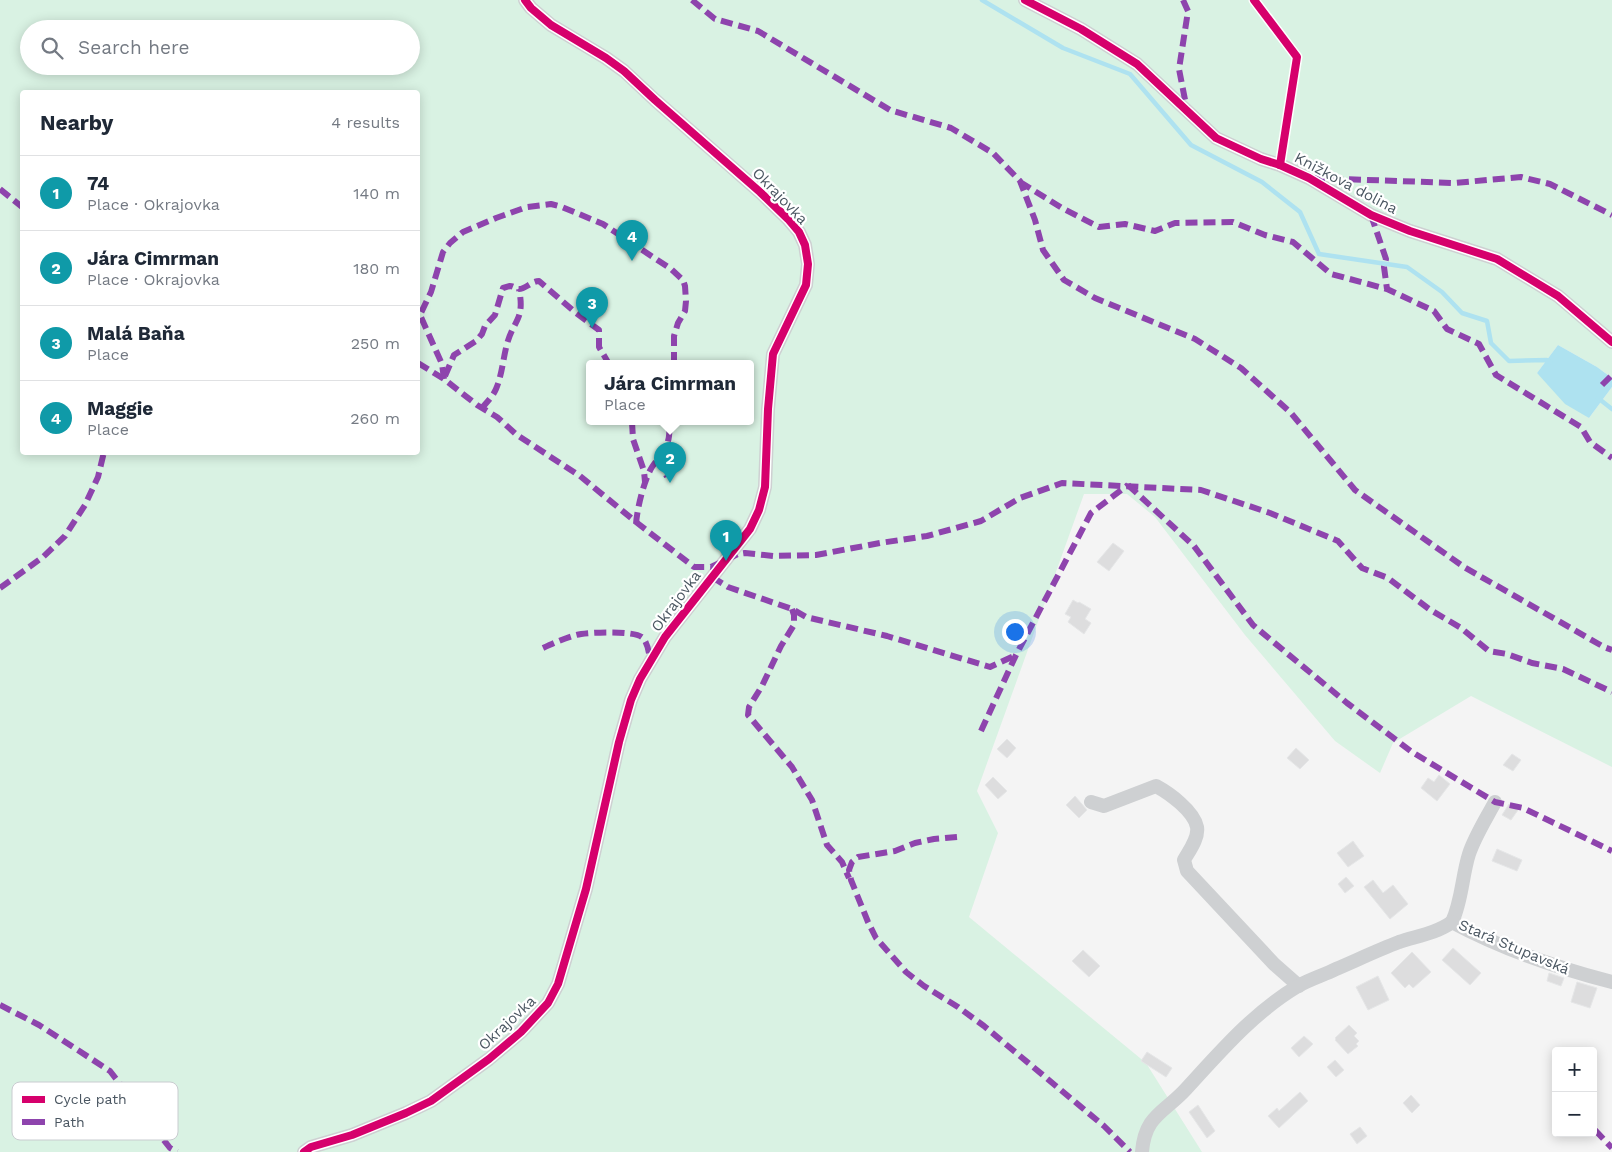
<!DOCTYPE html>
<html lang="en">
<head>
<meta charset="utf-8">
<style>
	:root { --surface:#fff; --page:#f6f6f7; --text:#1f2937; --muted:#747a83; --line:#e0e1e3; --accent:#1a73e8 }
	body { margin:0; font-family:"Work Sans",sans-serif; background:var(--page); color:var(--text) }
	.controls { position:absolute; right:15px; bottom:15px; display:grid; overflow:hidden; border-radius:5px; box-shadow:0 2px 12px #0003 }
	.controls button { width:45px; height:45px; display:grid; place-items:center; padding:0; border:0; border-bottom:1px solid var(--line); background:var(--surface); color:var(--text); font:25px sans-serif }
	.you { position:absolute; left:1014px; top:631px; width:18px; height:18px; margin:-12px; border:4px solid #fff; border-radius:50%; background:#1a73e8; box-shadow:0 0 0 8px #1a73e833 }
	.badge { display:grid; place-items:center; width:32px; height:32px; border-radius:50%; background:var(--accent); color:#fff; font-size:16px; font-weight:700 }
	.pin { position:absolute; translate:-50% -41px; filter:drop-shadow(0 1px 2px #0008) }
	.pin::after { content:''; position:absolute; top:26px; width:18px; height:15px; background:inherit; clip-path:polygon(0 0,100% 0,50% 100%) }
	.popup { position:absolute; left:586px; top:360px; width:168px; height:65px; box-sizing:border-box; display:grid; place-content:center; border-radius:5px; background:var(--surface); filter:drop-shadow(0 1px 4px #0005); font-size:16px; white-space:nowrap; color:var(--muted) }
	.popup b { font-size:19px; color:var(--text) }
	.popup::after { content:''; position:absolute; left:50%; top:100%; margin-left:-10px; border:10px solid transparent; border-top-color:var(--surface) }
	.list { margin:0; padding:0; list-style:none }
	h2 { display:flex; justify-content:space-between; align-items:center; height:65px; margin:0; padding:0 20px; font-size:21px }
	h2 small { font-size:16px; font-weight:400; color:var(--muted) }
	.list li { display:grid; grid-template-columns:32px 1fr auto; gap:15px; align-items:center; box-sizing:border-box; height:75px; padding:0 20px; border-top:1px solid var(--line) }
	.list b { display:block; font-size:19px; white-space:nowrap }
	.list p { margin:0; font-size:16px; white-space:nowrap; color:var(--muted) }
	.list em { font-size:16px; font-style:normal; color:var(--muted) }
	.icon { flex:none; width:28px; height:28px; fill:none; stroke:currentColor; stroke-width:2; stroke-linecap:round; stroke-linejoin:round }
	.map { position:relative; flex:none; width:1612px; height:1152px; overflow:hidden }
	.search { position:absolute; background:var(--surface); box-shadow:0 2px 12px #0003; left:20px; top:20px; width:400px; height:55px; display:flex; align-items:center; gap:12px; box-sizing:border-box; padding:0 18px; border-radius:28px; color:var(--muted); font-size:19px }
	.panel { position:absolute; background:var(--surface); box-shadow:0 2px 12px #0003; left:20px; top:90px; width:400px; height:365px; border-radius:5px }
	.map>svg:first-child { display:block }
	.green { fill:#d9f2e3; fill-rule:evenodd }
	.water { fill:#aee2f0 }
	.lines { fill:none; stroke-linecap:round; stroke-linejoin:round }
	.stream { stroke:#aee2f0; stroke-width:4.5 }
	.building { fill:#ddddde; stroke:#e5e6e7 }
	.minor { stroke:#ced0d2; stroke-width:14 }
	.quiet { stroke:#8e44ad; stroke-width:6; stroke-dasharray:12 6; stroke-linecap:butt }
	.cycleway-casing { stroke:#fff; stroke-width:11 }
	.cycleway { stroke:#d6006c; stroke-width:8 }
	.labels { text-anchor:middle; dominant-baseline:central; stroke-width:4.5; stroke-linejoin:round; paint-order:stroke }
	.street-label { font-size:15px; fill:#4a5661; stroke:#fff }
	.key { fill:#fff; stroke:#c9ccd0; stroke-width:1 }
	.key-label { font-size:14px; fill:#4a5661 }
</style>
</head>
<body>
<div class="map">
<svg width="1612" height="1152" viewBox="0 0 1612 1152">
	<rect width="100%" height="100%" fill="#f4f4f4"/>
	<!-- green -->
	<path class="green" d="M0 0H1612V378L1597 367 1558 345 1537 373 1589 418 1612 387V767L1471 696 1393 743 1380 773 1335 741 1245 635 1155 517 1127 494H1084L977 791 998 833 969 917 1146 1063 1202 1152H0ZM29 29H411V66H29ZM22 92H418V452H22ZM590 364H750V422H590Z"/>
	<!-- water -->
	<path class="water" d="M1558 345 1597 367 1612 378V387L1589 418 1565 404 1537 373Z"/>
	<g class="lines">
		<!-- stream -->
		<g class="stream">
			<path d="M982 0 1063 48 1130 74 1191 145 1262 182 1300 212 1319 254 1407 267 1442 292 1462 313 1487 321 1491 343 1509 361 1547 360 1550 362"/>
			<path d="M1598 398 1612 409"/>
		</g>
	</g>
	<!-- building -->
	<g class="building">
		<path d="M1113 543 1124 551 1109 571 1097 562Z"/>
		<path d="M1073 600 1078 603 1079 602 1091 609 1085 619 1091 623 1084 634 1068 622 1071 617 1065 614Z"/>
		<path d="M1007 739 1016 748 1007 758 997 749Z"/>
		<path d="M1296 748 1309 760 1300 769 1287 758Z"/>
		<path d="M1512 754 1521 760 1513 771 1503 765Z"/>
		<path d="M1439 775 1450 784 1437 801 1421 788 1428 778 1434 782Z"/>
		<path d="M993 777 1007 791 998 799 985 785Z"/>
		<path d="M1075 796 1087 810 1079 818 1066 805Z"/>
		<path d="M1509 804 1518 810 1511 820 1502 815Z"/>
		<path d="M1353 841 1364 856 1348 867 1337 853Z"/>
		<path d="M1497 849 1522 860 1517 871 1492 861Z"/>
		<path d="M1346 877 1354 886 1345 893 1338 884Z"/>
		<path d="M1373 880 1383 893 1393 885 1408 904 1390 919 1364 887Z"/>
		<path d="M1453 948 1481 973 1470 985 1442 960Z"/>
		<path d="M1083 950 1100 966 1089 977 1072 961Z"/>
		<path d="M1412 952 1431 972 1413 988 1409 984 1405 988 1391 973Z"/>
		<path d="M1549 973 1564 978 1561 986 1547 981Z"/>
		<path d="M1378 976 1389 1000 1368 1010 1356 987Z"/>
		<path d="M1577 982 1597 988 1590 1008 1571 1002Z"/>
		<path d="M1349 1025 1357 1033 1354 1036 1359 1041 1356 1044 1358 1046 1348 1054 1335 1040 1336 1039 1335 1038Z"/>
		<path d="M1304 1036 1313 1044 1299 1057 1291 1048Z"/>
		<path d="M1147 1052 1172 1068 1166 1077 1141 1061Z"/>
		<path d="M1335 1060 1344 1070 1336 1077 1327 1067Z"/>
		<path d="M1300 1092 1308 1101 1279 1128 1268 1116 1277 1108 1279 1111Z"/>
		<path d="M1411 1095 1420 1105 1412 1113 1403 1103Z"/>
		<path d="M1198 1105 1215 1131 1207 1138 1189 1112Z"/>
		<path d="M1360 1127 1367 1136 1357 1144 1350 1134Z"/>
	</g>
	<g class="lines">
		<!-- minor -->
		<g class="minor">
			<path d="M1025 0 1081 29 1137 64 1216 138 1261 159 1280 165 1309 178 1371 215 1410 231 1497 259 1558 296 1612 342"/>
			<path d="M1091 802 1104 806 1156 786C1169 793 1194 811 1197 827 1199 838 1189 851 1184 860L1187 871 1274 964 1299 986"/>
			<path d="M1452 922C1502 949 1558 968 1612 982"/>
			<path d="M1452 922C1462 901 1462 876 1469 854 1475 836 1486 819 1495 802"/>
			<path d="M304 1152 311 1147 352 1135 406 1113 431 1101 489 1059 521 1032 548 1003 558 984 586 889 619 742 631 700 640 679 665 637 750 529 759 510 765 487 768 409 773 354 806 285 808 264 805 245 799 232 788 219 760 192 655 100 624 71 606 58 551 25 531 8 525 0"/>
			<path d="M1142 1152C1145 1115 1164 1113 1186 1089 1220 1052 1254 1012 1298 986 1310 979 1324 975 1336 969 1357 960 1378 950 1399 942 1417 936 1437 933 1452 922"/>
		</g>
		<!-- quiet -->
		<g class="quiet">
			<path d="M692 0 715 19 758 31 890 110 951 128 993 153 1020 181 1035 220 1043 250 1064 280 1095 298 1195 339 1241 368 1291 413 1355 490 1464 567 1604 647 1612 650"/>
			<path d="M1183 0 1188 11 1179 69 1187 110"/>
			<path d="M1313 178 1454 183 1521 177 1550 184 1612 215"/>
			<path d="M1020 182 1062 208 1099 227 1125 224 1155 231 1175 223 1233 222 1265 235 1293 242 1331 274 1387 289 1434 311 1447 329 1479 344 1496 375 1581 427 1590 442 1612 458"/>
			<path d="M0 189 22 207"/>
			<path d="M1371 215 1386 259 1384 267 1387 289"/>
			<path d="M418 363 444 379 477 405 497 417 517 435 580 476 636 522 694 567H711L738 554 745 553 773 556 816 555 880 543 927 536 981 521 1020 498 1062 483 1201 490 1270 513 1338 541 1362 568 1388 578 1429 609 1461 628 1489 651 1507 654 1532 663 1563 669 1612 692"/>
			<path d="M445 376 454 355 476 341 482 334 485 326 495 315 503 288 510 286C513 286 515 288 518 289 525 290 531 281 539 281L576 313 599 330V347L609 364"/>
			<path d="M444 379 442 364 420 315 431 292 443 252 450 243 463 232 496 218 527 207 551 204 562 207 603 224 671 269 683 280 685 286 686 301 685 311 678 323 674 336V364"/>
			<path d="M1602 385 1612 375"/>
			<path d="M482 408C487 402 493 396 496 389 502 375 503 359 507 344 514 319 525 320 519 289"/>
			<path d="M632 422 633 439 644 471 645 482"/>
			<path d="M660 458 667 477"/>
			<path d="M1128 485 1194 546 1253 625 1347 703 1412 752 1495 802 1523 808 1612 851"/>
			<path d="M636 524C637 509 644 480 652 467 657 459 666 452 668 441 670 435 669 428 670 422"/>
			<path d="M712 577 728 587 792 609 806 617 887 636 990 667 1016 655"/>
			<path d="M0 588 43 557 65 536 85 505 98 477 104 452"/>
			<path d="M792 609 794 615V625L781 646 762 686 749 707 748 715 792 767 812 800 827 845 842 862 849 878"/>
			<path d="M543 648C554 643 565 638 576 635 587 632 636 630 643 638 648 644 649 653 650 660"/>
			<path d="M981 731 1016 655 1091 513 1128 485"/>
			<path d="M957 837 934 839 915 843 895 851 858 857 852 862 849 870 851 880 868 922 876 938 906 972 924 986 958 1007 984 1026 1104 1126 1130 1152"/>
			<path d="M0 1005 39 1025 110 1071 170 1148 177 1152"/>
			<path d="M1595 1130 1612 1148"/>
		</g>
		<!-- cycleway casing -->
		<g class="cycleway-casing">
			<g id="cycleway">
				<path d="M1025 0 1081 29 1137 64 1216 138 1261 159 1280 165 1309 178 1371 215 1410 231 1497 259 1558 296 1612 342"/>
				<path d="M1254 0 1297 57 1280 165"/>
				<path d="M304 1152 311 1147 352 1135 406 1113 431 1101 489 1059 521 1032 548 1003 558 984 586 889 619 742 631 700 640 679 665 637 750 529 759 510 765 487 768 409 773 354 806 285 808 264 805 245 799 232 788 219 760 192 655 100 624 71 606 58 551 25 531 8 525 0"/>
			</g>
		</g>
		<!-- cycleway -->
		<use href="#cycleway" class="cycleway"/>
	</g>
	<g class="labels">
		<!-- street labels -->
		<g class="street-label">
			<text transform="translate(1346 183) rotate(28)">Knižkova dolina</text>
			<text transform="translate(780 196) rotate(46)">Okrajovka</text>
			<text transform="translate(676 601) rotate(-53)">Okrajovka</text>
			<text transform="translate(1514 947) rotate(23)">Stará Stupavská</text>
			<text transform="translate(507 1023) rotate(-43)">Okrajovka</text>
		</g>
	</g>
	<!-- legend -->
	<rect x="12" y="1082" width="166" height="58" rx="8" class="key"/>
	<rect x="22" y="1096" width="23" height="7" fill="#d6006c"/>
	<rect x="22" y="1119" width="23" height="6" fill="#8e44ad"/>
	<g class="key-label">
		<text x="54" y="1104">Cycle path</text>
		<text x="54" y="1127">Path</text>
	</g>
</svg>
<div class="controls">
<button>+</button>
<button>−</button>
</div>
<div class="you"></div>
<div class="pin badge" style="left:726px;top:561px;background:#0f9aa8">1</div>
<div class="pin badge" style="left:670px;top:483px;background:#0f9aa8">2</div>
<div class="popup"><b>Jára Cimrman</b>Place</div>
<div class="pin badge" style="left:592px;top:328px;background:#0f9aa8">3</div>
<div class="pin badge" style="left:632px;top:261px;background:#0f9aa8">4</div>
<div class="search"><svg class="icon" aria-label="search" viewBox="0 0 24 24"><circle cx="10" cy="10" r="6"/><path d="M15 15l6 6"/></svg>Search here</div>
<section class="panel">
<h2>Nearby<small>4 results</small></h2>
<ul class="list">
<li><span class="badge" style="background:#0f9aa8">1</span><div><b>74</b><p>Place · Okrajovka</p></div><em>140 m</em></li>
<li><span class="badge" style="background:#0f9aa8">2</span><div><b>Jára Cimrman</b><p>Place · Okrajovka</p></div><em>180 m</em></li>
<li><span class="badge" style="background:#0f9aa8">3</span><div><b>Malá Baňa</b><p>Place</p></div><em>250 m</em></li>
<li><span class="badge" style="background:#0f9aa8">4</span><div><b>Maggie</b><p>Place</p></div><em>260 m</em></li>
</ul>
</section>
</div>
</body>
</html>
